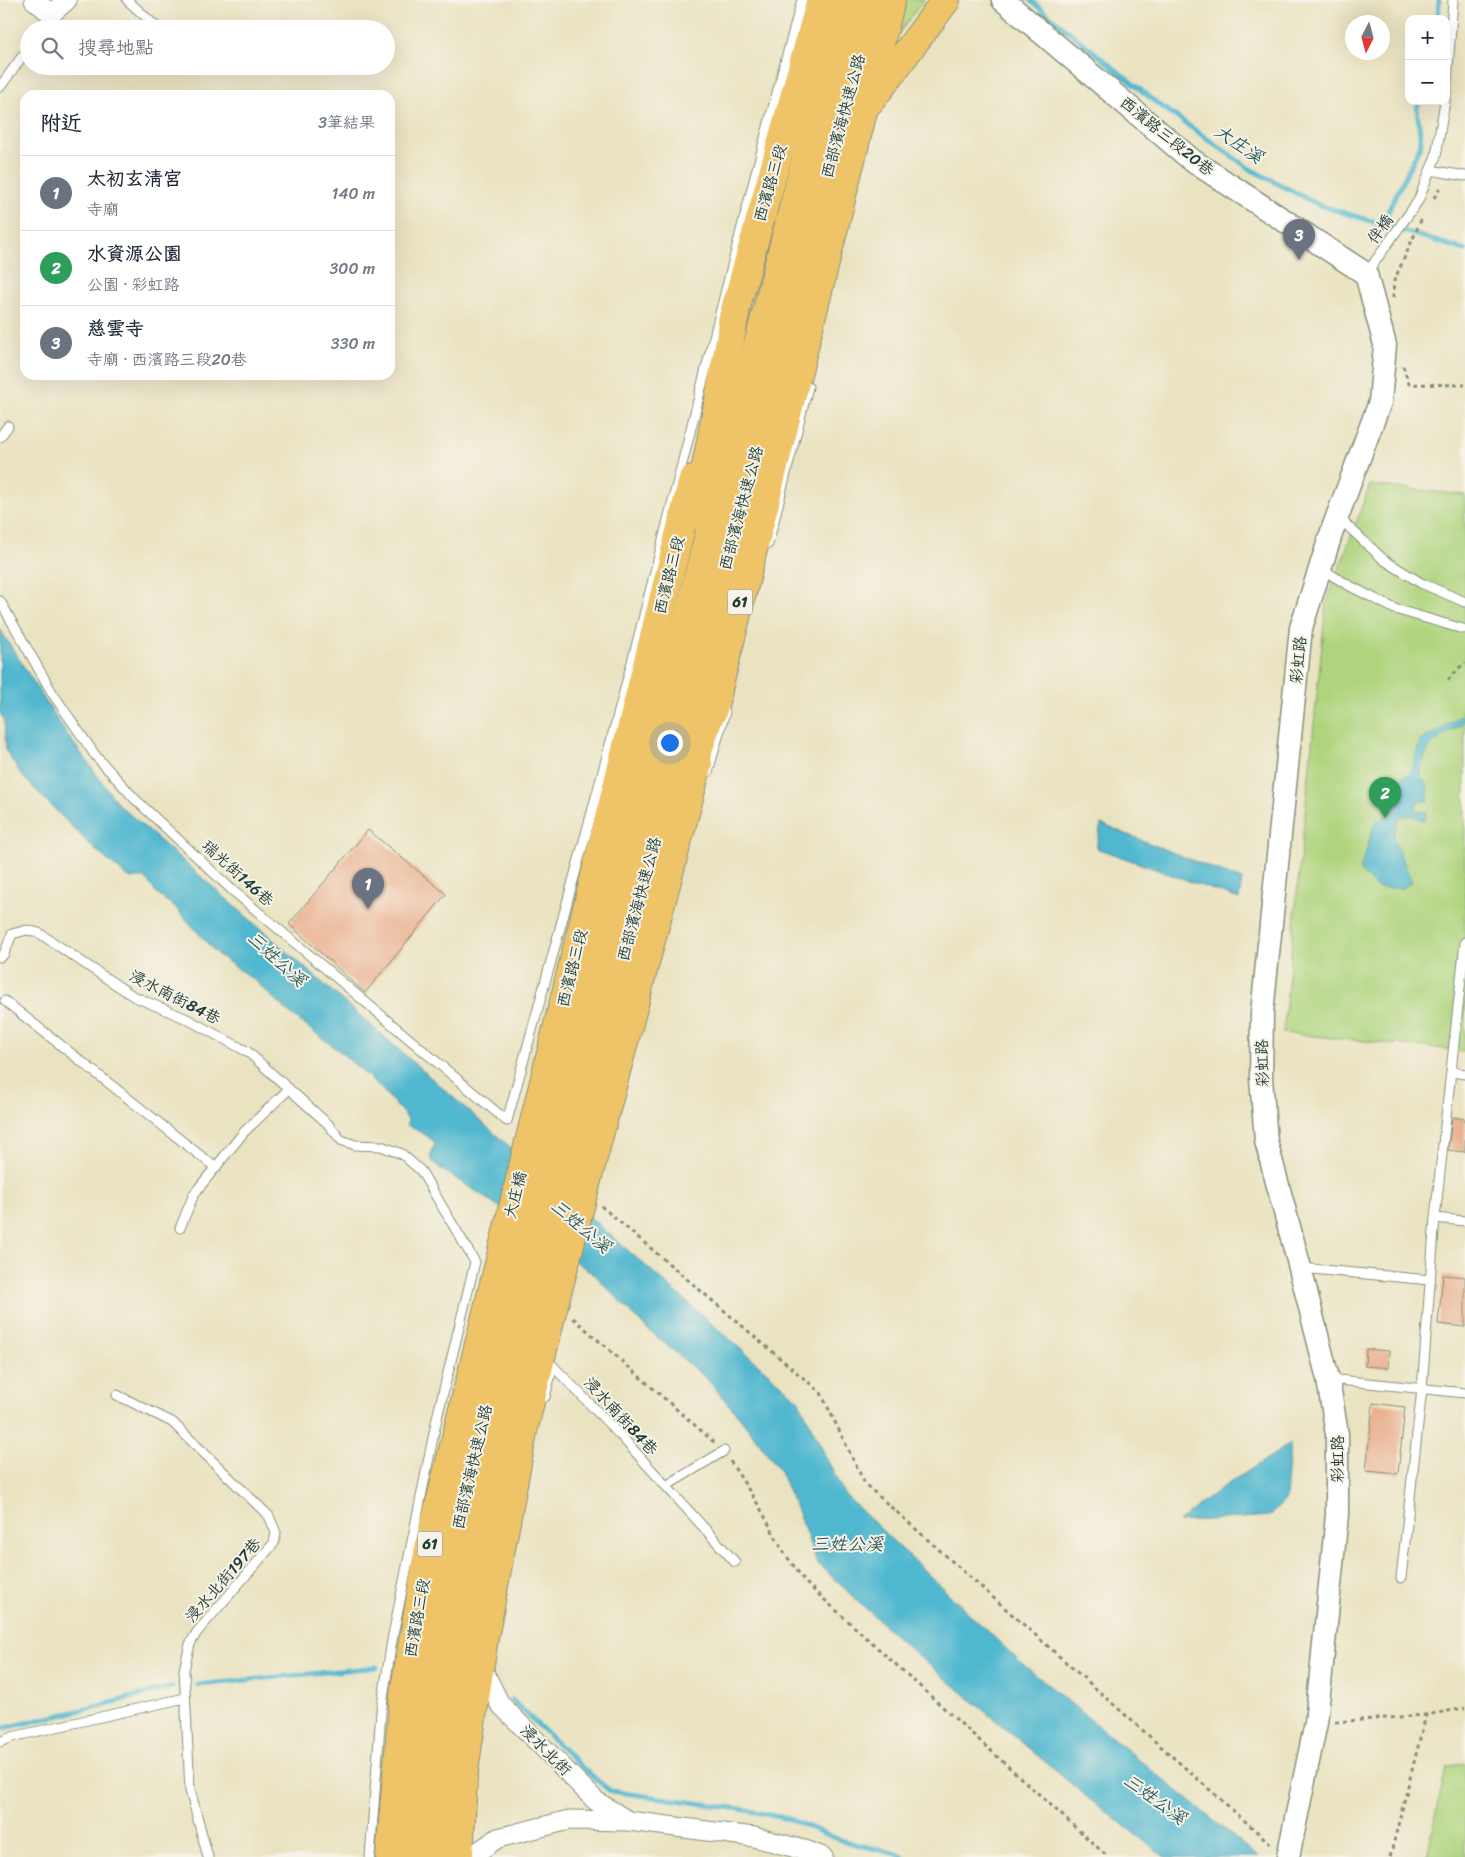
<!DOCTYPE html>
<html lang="zh-TW">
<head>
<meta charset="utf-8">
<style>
	:root { --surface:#fff; --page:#f6f6f7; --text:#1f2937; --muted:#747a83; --line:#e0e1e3; --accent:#d1495b }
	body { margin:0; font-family:Sriracha,"LXGW WenKai TC",sans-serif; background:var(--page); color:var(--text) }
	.controls { position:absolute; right:15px; top:15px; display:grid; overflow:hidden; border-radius:10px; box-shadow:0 5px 20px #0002 }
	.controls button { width:45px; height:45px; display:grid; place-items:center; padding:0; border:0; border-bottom:1px solid var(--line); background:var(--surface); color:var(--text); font:25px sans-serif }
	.compass { position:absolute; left:1345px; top:15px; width:45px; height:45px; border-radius:50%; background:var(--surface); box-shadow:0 5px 20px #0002; rotate:186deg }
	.you { position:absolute; left:669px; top:742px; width:18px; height:18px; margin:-12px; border:4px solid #fff; border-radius:50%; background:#1a73e8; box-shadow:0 0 0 8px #1a73e833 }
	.badge { display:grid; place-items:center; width:32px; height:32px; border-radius:50%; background:var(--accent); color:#fff; font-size:16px; font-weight:700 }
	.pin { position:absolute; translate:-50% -41px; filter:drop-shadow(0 1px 2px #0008) }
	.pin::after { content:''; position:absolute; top:26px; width:18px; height:15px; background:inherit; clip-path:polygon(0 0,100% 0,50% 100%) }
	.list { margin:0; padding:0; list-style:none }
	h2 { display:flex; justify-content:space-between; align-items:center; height:65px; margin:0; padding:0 20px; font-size:21px }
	h2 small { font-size:16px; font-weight:400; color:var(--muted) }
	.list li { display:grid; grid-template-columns:32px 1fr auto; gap:15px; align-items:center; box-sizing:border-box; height:75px; padding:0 20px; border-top:1px solid var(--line) }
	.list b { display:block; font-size:19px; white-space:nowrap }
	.list p { margin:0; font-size:16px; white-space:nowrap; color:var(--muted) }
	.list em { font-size:16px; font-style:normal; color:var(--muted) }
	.icon { flex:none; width:28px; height:28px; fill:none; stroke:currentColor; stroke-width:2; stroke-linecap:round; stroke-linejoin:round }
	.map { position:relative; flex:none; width:1465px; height:1857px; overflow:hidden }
	.search { position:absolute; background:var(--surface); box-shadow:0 5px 20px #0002; left:20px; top:20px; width:375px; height:55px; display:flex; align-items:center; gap:12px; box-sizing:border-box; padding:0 18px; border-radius:28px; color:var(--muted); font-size:19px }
	.panel { position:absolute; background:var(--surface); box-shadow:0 5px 20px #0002; left:20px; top:90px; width:375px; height:290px; border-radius:15px }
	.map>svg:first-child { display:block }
	.green { fill:#afd47d; stroke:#678858 }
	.water { fill:#50b7cf; stroke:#387a82 }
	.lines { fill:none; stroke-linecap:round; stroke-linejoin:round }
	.stream { stroke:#50b7cf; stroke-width:5 }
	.building { fill:#e9ac89 }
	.service-casing { stroke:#84907a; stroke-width:11 }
	.minor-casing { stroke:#84907a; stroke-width:21 }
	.tertiary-casing { stroke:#84907a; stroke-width:25 }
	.primary-casing { stroke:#84907a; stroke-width:30 }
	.trunk-casing { stroke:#84907a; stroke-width:30 }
	.path { stroke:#84907a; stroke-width:3; stroke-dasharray:4 4; stroke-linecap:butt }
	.service { stroke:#fff; stroke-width:9 }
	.minor { stroke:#fff; stroke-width:19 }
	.tertiary { stroke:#fff; stroke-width:22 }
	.primary { stroke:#efc469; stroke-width:28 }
	.trunk { stroke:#efc469; stroke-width:28 }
	.labels { text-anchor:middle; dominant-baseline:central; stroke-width:4; stroke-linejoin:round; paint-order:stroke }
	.shield { fill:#f7f3e8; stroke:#60746a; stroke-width:1 }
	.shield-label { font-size:15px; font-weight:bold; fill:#1f3d34 }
	.street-label { font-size:16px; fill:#1f3d34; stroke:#f7f3e8 }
	.water-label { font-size:18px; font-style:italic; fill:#2b5c5b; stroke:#f7f3e8 }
</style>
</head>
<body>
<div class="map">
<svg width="1465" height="1857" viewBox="0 0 1465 1857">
	<rect width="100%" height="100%" fill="#f7f3e8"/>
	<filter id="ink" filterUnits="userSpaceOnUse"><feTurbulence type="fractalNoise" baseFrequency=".02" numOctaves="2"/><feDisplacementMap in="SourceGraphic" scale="10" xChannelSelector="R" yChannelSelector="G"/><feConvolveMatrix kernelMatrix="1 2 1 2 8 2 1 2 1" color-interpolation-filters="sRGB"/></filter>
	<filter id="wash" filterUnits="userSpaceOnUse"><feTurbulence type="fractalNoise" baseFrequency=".0096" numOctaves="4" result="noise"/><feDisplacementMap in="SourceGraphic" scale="20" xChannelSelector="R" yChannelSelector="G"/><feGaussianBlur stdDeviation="1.12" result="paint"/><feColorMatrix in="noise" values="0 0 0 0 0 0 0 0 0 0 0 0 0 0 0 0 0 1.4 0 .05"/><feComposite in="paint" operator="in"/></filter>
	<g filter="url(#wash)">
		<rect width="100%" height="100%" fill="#eae3c1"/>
		<!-- green -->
		<g class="green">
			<path d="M902 0H924L890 45Z"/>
			<path d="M1370 485 1465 495V1051L1283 1033 1326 604Z"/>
			<path d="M1465 1763V1857H1427L1446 1768Z"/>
		</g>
		<!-- water -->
		<g class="water">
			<path d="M0 629 62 727 118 804 798 1399 844 1494 1019 1661 1258 1857H1165L1093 1802 1001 1725 900 1640 817 1563 803 1525 779 1469 742 1420 707 1379 646 1328 596 1276 488 1199 439 1168 430 1158 435 1143 427 1136 407 1125 408 1119 380 1087 338 1050 290 1014 254 980 217 954 175 907 158 895 145 878H129L94 849 22 776 6 751 4 720 0 713Z"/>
			<path d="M1465 700V717L1460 726 1445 734 1430 746 1421 765V777L1428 787V801L1417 802 1415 811 1427 812 1424 820 1411 815 1399 817 1393 837 1412 882 1402 888H1377L1360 871 1374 825 1389 813 1399 779 1411 773 1420 741 1461 716Z"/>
			<path d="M1101 824 1242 880 1239 899 1096 848Z"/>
			<path d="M1290 1444 1286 1499 1270 1516 1178 1522 1220 1489Z"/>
		</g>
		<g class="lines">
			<!-- stream -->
			<g class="stream">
				<path d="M1030 0 1158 104 1250 169 1319 205 1465 250"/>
				<path d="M1438 19 1439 0"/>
				<path d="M1382 224 1421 144 1417 108 1420 101"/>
				<path d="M198 1685 377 1667"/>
				<path d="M512 1700 585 1770 610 1791 741 1809 789 1819 843 1841 897 1854 903 1857"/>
				<path d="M0 1729 91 1708 172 1687"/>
			</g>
		</g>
		<g id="blocks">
			<!-- building -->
			<g class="building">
				<path d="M368 830 446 894 365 993 289 924Z"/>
				<path d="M1452 1117 1465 1119V1152L1448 1150Z"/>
				<path d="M1443 1275 1465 1277V1327L1438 1324Z"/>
				<path d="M1366 1349 1389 1351 1388 1368 1365 1366Z"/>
				<path d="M1373 1403 1405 1407 1398 1474 1366 1471Z"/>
			</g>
		</g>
	</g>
	<g filter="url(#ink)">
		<use href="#blocks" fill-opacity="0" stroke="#84907a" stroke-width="1"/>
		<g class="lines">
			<!-- service casing -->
			<g class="service-casing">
				<g id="service">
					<path d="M127 0 159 29"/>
					<path d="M42 29 51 14"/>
					<path d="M0 87 29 47"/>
					<path d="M1446 96 1453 0"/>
					<path d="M1430 170 1465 176"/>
					<path d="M1366 274 1418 201 1436 156 1445 101"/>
					<path d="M0 437 8 426"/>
					<path d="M1338 517 1384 560 1421 583 1465 602"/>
					<path d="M768 544 808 387"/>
					<path d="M1320 568 1348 585 1395 609 1463 629"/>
					<path d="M0 601 53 694 95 755 135 799 232 890 507 1121C549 969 591 818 631 666 688 444 741 221 802 0"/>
					<path d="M708 772 725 712"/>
					<path d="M0 957 4 954 12 934 27 930 39 933 133 996 187 1019 248 1052 328 1124 341 1140 355 1145 381 1146 402 1154 421 1171 475 1262 437 1418 392 1640 381 1712 370 1857"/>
					<path d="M5 1001 216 1168"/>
					<path d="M1452 1072 1465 1074"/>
					<path d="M1435 1218 1465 1221"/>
					<path d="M180 1228 194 1194 244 1132 289 1089"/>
					<path d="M1301 1268 1430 1280"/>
					<path d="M553 1366 619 1434 735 1562"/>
					<path d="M1329 1379 1465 1393"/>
					<path d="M117 1395 172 1422 269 1516 276 1533 274 1543 197 1632 190 1644 184 1670 190 1790 208 1857"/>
					<path d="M545 1397 553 1366"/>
					<path d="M666 1486 724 1451"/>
					<path d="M1401 1578 1422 1389 1435 1218 1465 942"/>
					<path d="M0 1742 12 1737 185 1698"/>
				</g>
			</g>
			<!-- minor casing -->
			<g class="minor-casing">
				<g id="minor">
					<path d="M34 0 51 14 67 0"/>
					<path d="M480 1664 500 1704 596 1801 628 1821"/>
					<path d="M470 1857 498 1838 569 1820 629 1821 754 1837 808 1851 823 1857"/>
				</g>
			</g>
			<!-- tertiary casing -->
			<g class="tertiary-casing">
				<path id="tertiary" d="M1003 0 1193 161 1366 274 1385 345 1380 402 1333 528 1301 628 1262 1013 1261 1078 1266 1141 1300 1268 1328 1379 1337 1434V1515L1316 1723 1288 1857"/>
			</g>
			<!-- primary casing -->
			<g class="primary-casing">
				<g id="primary">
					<path d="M871 100 946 0"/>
					<path d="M732 321 821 0"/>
					<path d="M712 713 891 0"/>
					<path d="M390 1857 404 1694 430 1543 693 479"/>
					<path d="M459 1857 463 1777 484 1638 523 1431 554 1304 698 764"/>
				</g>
			</g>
			<!-- trunk casing -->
			<g class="trunk-casing">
				<g id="trunk">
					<path d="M697 515 738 298"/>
					<path d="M686 787 718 690"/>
					<path d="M412 1857 413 1804 435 1627 518 1274 847 0"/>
					<path d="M437 1857 440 1811 458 1625 563 1189 873 0"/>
				</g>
			</g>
			<!-- path -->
			<g class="path">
				<path d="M1434 198 1442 184"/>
				<path d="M1393 298 1394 281 1422 218"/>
				<path d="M1403 366 1409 384 1465 385"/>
				<path d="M1448 680 1465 662"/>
				<path d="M601 1206 821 1393 865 1484 1272 1845"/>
				<path d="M573 1318 715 1443"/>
				<path d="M730 1461 759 1506 783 1551 806 1583 1108 1857"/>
				<path d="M1335 1722 1426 1715"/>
				<path d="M1390 1857 1426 1715 1465 1708"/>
			</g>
			<!-- service -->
			<use href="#service" class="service"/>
			<!-- minor -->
			<use href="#minor" class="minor"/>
			<!-- tertiary -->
			<use href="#tertiary" class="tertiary"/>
			<!-- primary -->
			<use href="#primary" class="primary"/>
			<!-- trunk -->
			<use href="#trunk" class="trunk"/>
		</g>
	</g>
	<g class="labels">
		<!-- shield labels -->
		<g class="shield">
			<rect x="727.5" y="589.5" width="25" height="25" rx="4"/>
			<rect x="417.5" y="1531.5" width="25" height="25" rx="4"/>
		</g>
		<g class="shield-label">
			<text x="740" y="602">61</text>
			<text x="430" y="1544">61</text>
		</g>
		<!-- street labels -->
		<g class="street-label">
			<text transform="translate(843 116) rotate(-75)">西部濱海快速公路</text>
			<text transform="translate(1167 136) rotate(39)">西濱路三段20巷</text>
			<text transform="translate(770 183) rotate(-74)">西濱路三段</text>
			<text transform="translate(1380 229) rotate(-55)">伴橋</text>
			<text transform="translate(741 508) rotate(-75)">西部濱海快速公路</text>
			<text transform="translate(669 575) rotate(-76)">西濱路三段</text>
			<text transform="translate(1298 660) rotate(-84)">彩虹路</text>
			<text transform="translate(238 873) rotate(42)">瑞光街146巷</text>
			<text transform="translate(639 899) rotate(-75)">西部濱海快速公路</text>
			<text transform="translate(572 968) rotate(-76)">西濱路三段</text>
			<text transform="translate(175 997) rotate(27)">浸水南街84巷</text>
			<text transform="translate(1262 1063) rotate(-91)">彩虹路</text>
			<text transform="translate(515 1195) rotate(-76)">大庄橋</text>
			<text transform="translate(621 1416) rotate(47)">浸水南街84巷</text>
			<text transform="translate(1337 1459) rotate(-90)">彩虹路</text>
			<text transform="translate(472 1467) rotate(-77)">西部濱海快速公路</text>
			<text transform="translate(223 1580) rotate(-49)">浸水北街197巷</text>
			<text transform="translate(417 1618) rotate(-80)">西濱路三段</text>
			<text transform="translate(546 1750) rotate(45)">浸水北街</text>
		</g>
		<!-- water labels -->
		<g class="water-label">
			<text transform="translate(1239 144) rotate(34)">大庄溪</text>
			<text transform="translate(277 959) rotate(42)">三姓公溪</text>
			<text transform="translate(581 1226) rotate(40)">三姓公溪</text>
			<text x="847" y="1544">三姓公溪</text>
			<text transform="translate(1155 1799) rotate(36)">三姓公溪</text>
		</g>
	</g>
</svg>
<div class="controls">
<button>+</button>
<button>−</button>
</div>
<svg class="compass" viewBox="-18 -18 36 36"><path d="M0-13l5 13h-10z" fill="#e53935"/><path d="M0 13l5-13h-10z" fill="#747a83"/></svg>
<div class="you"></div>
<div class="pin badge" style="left:368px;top:909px;background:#6b7280">1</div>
<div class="pin badge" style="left:1385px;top:818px;background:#2e9e5b">2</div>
<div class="pin badge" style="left:1299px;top:260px;background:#6b7280">3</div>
<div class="search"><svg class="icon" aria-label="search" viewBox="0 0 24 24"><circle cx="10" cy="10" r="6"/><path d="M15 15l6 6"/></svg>搜尋地點</div>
<section class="panel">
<h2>附近<small>3筆結果</small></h2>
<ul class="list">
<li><span class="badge" style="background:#6b7280">1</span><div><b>太初玄清宮</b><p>寺廟</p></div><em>140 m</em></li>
<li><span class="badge" style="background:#2e9e5b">2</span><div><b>水資源公園</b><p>公園 · 彩虹路</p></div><em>300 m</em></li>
<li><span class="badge" style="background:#6b7280">3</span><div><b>慈雲寺</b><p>寺廟 · 西濱路三段20巷</p></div><em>330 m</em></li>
</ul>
</section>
</div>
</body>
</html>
